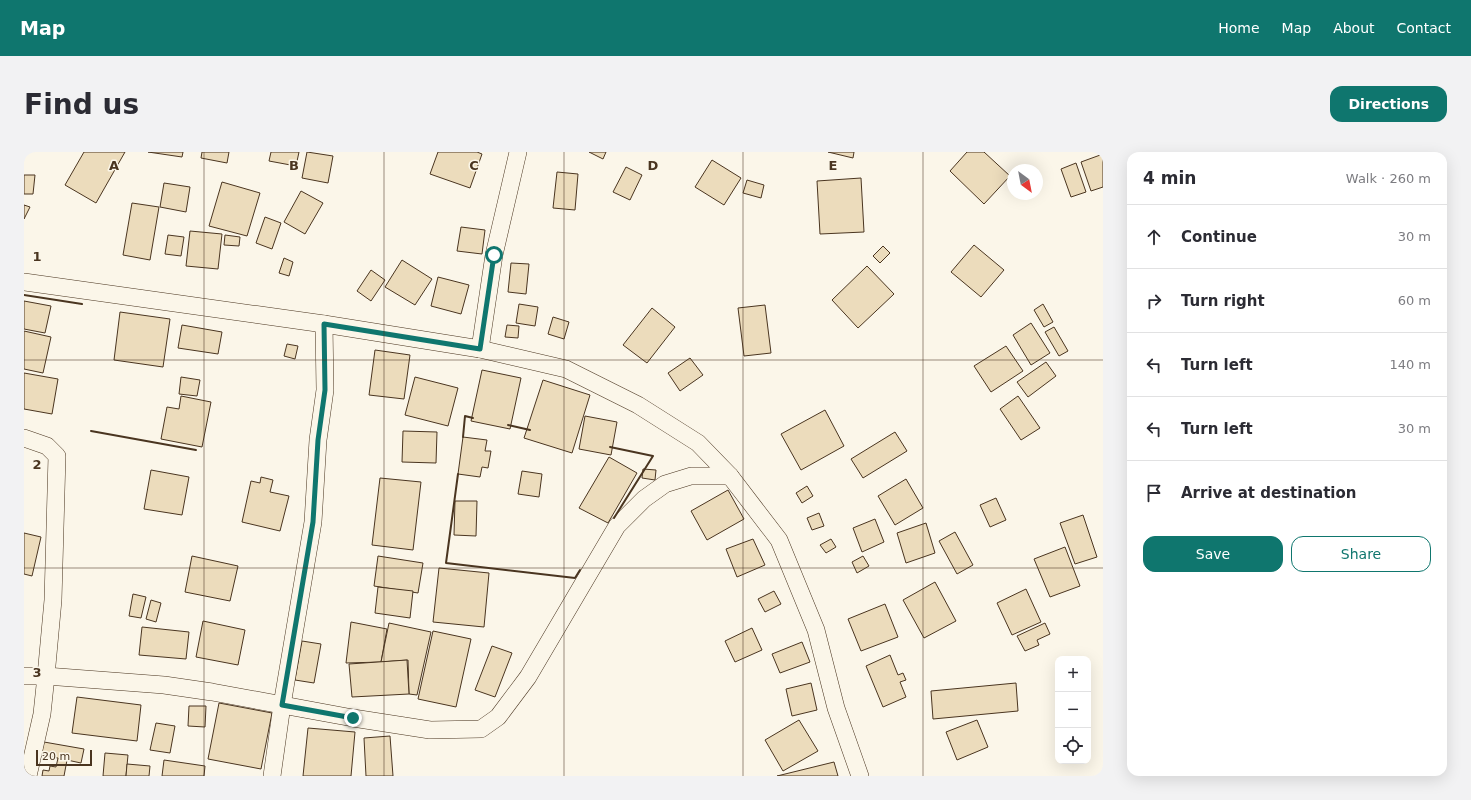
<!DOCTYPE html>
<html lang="en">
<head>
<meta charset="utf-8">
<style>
	:root { --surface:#fff; --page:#f2f2f3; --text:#2b2b33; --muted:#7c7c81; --line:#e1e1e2; --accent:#0f766e }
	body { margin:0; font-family:"DejaVu Sans",sans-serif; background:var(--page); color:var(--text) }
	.controls { position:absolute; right:12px; bottom:12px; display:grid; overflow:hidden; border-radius:8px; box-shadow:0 4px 16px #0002 }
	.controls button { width:36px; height:36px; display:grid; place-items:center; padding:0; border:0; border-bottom:1px solid var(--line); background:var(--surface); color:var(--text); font:20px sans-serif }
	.compass { position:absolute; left:983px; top:12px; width:36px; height:36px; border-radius:50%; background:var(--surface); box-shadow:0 4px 16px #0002; rotate:148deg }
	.scale { position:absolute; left:12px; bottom:10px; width:56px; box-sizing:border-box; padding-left:4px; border:2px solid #4a3520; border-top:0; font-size:11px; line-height:14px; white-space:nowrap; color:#4a3520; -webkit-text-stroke:3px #fbf6e9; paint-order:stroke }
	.stop { position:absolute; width:12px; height:12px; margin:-9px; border:3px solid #0f766e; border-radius:50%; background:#fff }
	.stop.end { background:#0f766e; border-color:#fff; box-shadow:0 1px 4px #0008 }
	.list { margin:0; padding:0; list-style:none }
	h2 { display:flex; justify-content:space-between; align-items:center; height:52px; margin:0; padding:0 16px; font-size:17px }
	h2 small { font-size:13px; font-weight:400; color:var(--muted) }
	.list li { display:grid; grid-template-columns:26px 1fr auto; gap:12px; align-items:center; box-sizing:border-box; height:64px; padding:0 16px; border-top:1px solid var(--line) }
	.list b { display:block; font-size:15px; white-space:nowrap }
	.list em { font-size:13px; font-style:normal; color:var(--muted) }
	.actions { display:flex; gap:8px; padding:12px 16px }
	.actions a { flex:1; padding:9px 0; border:1px solid var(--accent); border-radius:12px; text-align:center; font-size:14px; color:var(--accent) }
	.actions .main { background:var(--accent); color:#fff }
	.icon { flex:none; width:22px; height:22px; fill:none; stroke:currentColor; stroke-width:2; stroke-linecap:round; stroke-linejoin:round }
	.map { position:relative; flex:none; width:1079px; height:624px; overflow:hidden; border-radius:12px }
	header { display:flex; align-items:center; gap:24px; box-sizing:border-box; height:56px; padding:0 20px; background:var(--accent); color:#fff }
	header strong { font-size:19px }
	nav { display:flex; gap:22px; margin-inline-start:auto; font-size:14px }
	.intro { display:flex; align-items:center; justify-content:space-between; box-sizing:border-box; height:96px; padding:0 24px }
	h1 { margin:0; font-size:28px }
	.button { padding:10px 18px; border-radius:12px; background:var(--accent); color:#fff; font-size:14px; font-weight:700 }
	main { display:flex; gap:24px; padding:0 24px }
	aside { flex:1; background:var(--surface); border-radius:12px; box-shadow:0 4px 16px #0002 }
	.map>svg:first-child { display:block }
	.building { fill:#ecdcbc; stroke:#4a3520 }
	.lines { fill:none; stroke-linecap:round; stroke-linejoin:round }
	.street-casing { stroke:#4a3520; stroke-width:18 }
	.street { stroke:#fbf6e9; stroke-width:17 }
	.wall { stroke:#4a3520; stroke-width:2 }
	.route { stroke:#0f766e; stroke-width:5 }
	.grid { fill:none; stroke:#4a3520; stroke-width:1; stroke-opacity:0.55 }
	.grid-label { font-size:13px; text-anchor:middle; font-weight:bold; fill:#4a3520; stroke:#fbf6e9; stroke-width:3; stroke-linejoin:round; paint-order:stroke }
</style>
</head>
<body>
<header>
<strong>Map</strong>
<nav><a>Home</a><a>Map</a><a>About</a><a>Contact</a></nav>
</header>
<div class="intro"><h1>Find us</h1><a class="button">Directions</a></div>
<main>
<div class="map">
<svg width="1079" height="624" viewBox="0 0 1079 624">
	<rect width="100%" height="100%" fill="#fbf6e9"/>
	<!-- building -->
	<g class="building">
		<path d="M60 0H101L72 51 41 33Z"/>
		<path d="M124 0H159L158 5Z"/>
		<path d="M178 0H205L203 11 177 6Z"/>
		<path d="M247 0H275L272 14 245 9Z"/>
		<path d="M283 0 309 4 304 31 278 26Z"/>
		<path d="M414 0H453L458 2 446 36 406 22Z"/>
		<path d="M565 0H582L579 7Z"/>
		<path d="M804 0H830L829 6Z"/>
		<path d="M943 0H960L986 24 960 52 926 19Z"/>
		<path d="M1079 2V35L1067 39 1057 10Z"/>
		<path d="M688 8 717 26 700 53 671 35Z"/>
		<path d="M1052 11 1062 40 1047 45 1037 17Z"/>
		<path d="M602 15 618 23 606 48 589 40Z"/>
		<path d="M533 20 554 22 551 58 529 56Z"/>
		<path d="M0 23H11L9 42H0Z"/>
		<path d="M837 26 840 80 796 82 793 29Z"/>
		<path d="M723 28 740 33 737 46 719 41Z"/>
		<path d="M198 30 236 41 223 84 185 74Z"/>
		<path d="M140 31 166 35 162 60 136 55Z"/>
		<path d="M277 39 299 51 281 82 260 70Z"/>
		<path d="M108 51 135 55 126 108 99 103Z"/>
		<path d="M0 53 6 55 0 67Z"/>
		<path d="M241 65 257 71 248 97 232 91Z"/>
		<path d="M437 75 461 78 458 102 433 99Z"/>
		<path d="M166 79 198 82 194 117 162 114Z"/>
		<path d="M144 83 160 85 157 104 141 102Z"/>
		<path d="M201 83 216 85 215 94 200 93Z"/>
		<path d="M950 93 980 118 957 145 927 120Z"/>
		<path d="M859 94 866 101 856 111 849 104Z"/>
		<path d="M260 106 269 110 265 124 255 121Z"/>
		<path d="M378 108 408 127 391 153 361 135Z"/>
		<path d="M487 111 505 112 502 142 484 140Z"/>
		<path d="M843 114 870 142 834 176 808 148Z"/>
		<path d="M347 118 361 128 347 149 333 139Z"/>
		<path d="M414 125 445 133 437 162 407 154Z"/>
		<path d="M0 149 27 154 21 181 0 177Z"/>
		<path d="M495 152 514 155 511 174 492 171Z"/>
		<path d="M1019 152 1029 170 1020 175 1010 158Z"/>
		<path d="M741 153 747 201 720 204 714 156Z"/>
		<path d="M628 156 651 175 623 211 599 193Z"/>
		<path d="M96 160 146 167 139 215 90 208Z"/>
		<path d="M529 165 545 170 540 187 524 182Z"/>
		<path d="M1007 171 1026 201 1007 213 989 183Z"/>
		<path d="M158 173 198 180 194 202 154 196Z"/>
		<path d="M483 173 495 174 494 186 481 185Z"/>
		<path d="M1030 175 1044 199 1035 204 1021 180Z"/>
		<path d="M0 179 27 185 19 221 0 217Z"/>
		<path d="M263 192 274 194 271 207 260 204Z"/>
		<path d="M982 194 999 219 967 240 950 214Z"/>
		<path d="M351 198 386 203 380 247 345 243Z"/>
		<path d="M666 206 679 223 656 239 644 221Z"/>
		<path d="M1022 210 1032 224 1004 245 993 230Z"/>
		<path d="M458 218 497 226 486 277 447 269Z"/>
		<path d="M0 221 34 227 28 262 0 257Z"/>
		<path d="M157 225 176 228 173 244 155 242Z"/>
		<path d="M391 225 434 236 424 274 381 263Z"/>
		<path d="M519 228 566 243 548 301 500 286Z"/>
		<path d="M157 244 187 250 178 295 137 287 143 255 155 257Z"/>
		<path d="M994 244 1016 276 997 288 976 257Z"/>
		<path d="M801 258 820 294 777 318 757 282Z"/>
		<path d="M561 264 593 270 587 303 555 297Z"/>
		<path d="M379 279 413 280 412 311 378 310Z"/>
		<path d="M871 280 883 299 839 326 827 307Z"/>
		<path d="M439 285 463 288 461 299H467L464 316 458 315 456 325 434 322Z"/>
		<path d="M585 305 613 321 584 371 555 356Z"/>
		<path d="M619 317 632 318 631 328 618 326Z"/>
		<path d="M127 318 165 325 158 363 120 357Z"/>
		<path d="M498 319 518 322 515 345 494 342Z"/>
		<path d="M237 325 249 328 246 340 265 344 256 379 218 370 227 329 236 331Z"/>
		<path d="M356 326 397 330 389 398 348 393Z"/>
		<path d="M882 327 899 356 871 373 854 344Z"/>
		<path d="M783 334 789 344 778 351 772 341Z"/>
		<path d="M704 338 720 367 683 388 667 359Z"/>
		<path d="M972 346 982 368 966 375 956 353Z"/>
		<path d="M431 349H453L452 384 430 383Z"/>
		<path d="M795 361 800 374 788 378 783 366Z"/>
		<path d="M1059 363 1073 405 1051 412 1036 371Z"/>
		<path d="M851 367 860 390 838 400 829 376Z"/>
		<path d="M902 371 911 401 882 411 873 381Z"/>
		<path d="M931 380 949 413 933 422 915 389Z"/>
		<path d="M0 381 17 385 8 424 0 422Z"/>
		<path d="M729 387 741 413 713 425 702 397Z"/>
		<path d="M807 387 812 395 802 401 796 393Z"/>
		<path d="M1041 395 1056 434 1026 445 1010 407Z"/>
		<path d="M168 404 214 414 206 449 161 440Z"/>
		<path d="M354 404 399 411 394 441 350 434Z"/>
		<path d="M839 404 845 414 833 421 828 410Z"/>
		<path d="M415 416 465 421 460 475 409 470Z"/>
		<path d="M911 430 932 469 900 486 879 448Z"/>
		<path d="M354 435 389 439 386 466 351 461Z"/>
		<path d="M1002 437 1017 470 988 483 973 451Z"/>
		<path d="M750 439 757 452 741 460 734 447Z"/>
		<path d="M109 442 122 445 117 466 105 464Z"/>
		<path d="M127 448 137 451 132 470 122 467Z"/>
		<path d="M861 452 874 485 837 499 824 467Z"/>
		<path d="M179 469 221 478 214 513 172 505Z"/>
		<path d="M327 470 363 477 357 510 322 511Z"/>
		<path d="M365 471 407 480 393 543 385 542 384 508 357 510Z"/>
		<path d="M1021 471 1026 482 1013 488 1015 493 1001 499 993 484Z"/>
		<path d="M118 475 165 480 162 507 115 503Z"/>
		<path d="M728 476 738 498 711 510 701 489Z"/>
		<path d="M409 479 447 487 432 555 394 547Z"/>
		<path d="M278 489 297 492 290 531 271 528Z"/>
		<path d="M778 490 786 510 756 521 748 502Z"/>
		<path d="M468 494 488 501 471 545 451 538Z"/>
		<path d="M866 503 874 523 879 521 882 528 876 530 882 545 859 555 842 514Z"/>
		<path d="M383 508 385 542 328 545 325 512Z"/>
		<path d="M787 531 793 558 768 564 762 537Z"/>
		<path d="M992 531 994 559 909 567 907 539Z"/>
		<path d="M53 545 117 553 113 589 48 581Z"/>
		<path d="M195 551 248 561 237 617 184 607Z"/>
		<path d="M165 554H182L181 575 164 574Z"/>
		<path d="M775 568 794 599 759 619 741 588Z"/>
		<path d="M953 568 964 595 933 608 922 580Z"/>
		<path d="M132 571 151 574 146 601 126 598Z"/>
		<path d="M284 576 331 580 327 624H279Z"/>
		<path d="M366 584 369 624H342L340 586Z"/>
		<path d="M20 590 60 597 57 611 43 608 40 624H18L19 618 25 619 26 614 32 615 34 606 17 603Z"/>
		<path d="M81 601 104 603 102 624H79Z"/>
		<path d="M140 608 181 614 180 624H138Z"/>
		<path d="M810 610 814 624H753Z"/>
		<path d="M103 612 126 614 125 624H102Z"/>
	</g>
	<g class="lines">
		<!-- street casing -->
		<g class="street-casing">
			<g id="street">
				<path d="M0 130 300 172 456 197 542 217 614 253 674 291 706 324 755 388 792 478 812 556 836 624"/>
				<path d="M456 197 470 103 494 0"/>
				<path d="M0 286 23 294 33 304 29 448 22 524 18 562 4 624"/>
				<path d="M0 524H22L140 533 188 540 329 566 406 578 457 577 474 565 504 525 593 374 620 347 641 332 667 324H706"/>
				<path d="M248 624 258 553 289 370 294 288 301 238 300 172"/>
			</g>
		</g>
		<!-- street -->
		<use href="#street" class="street"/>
		<!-- wall -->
		<g class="wall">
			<path d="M0 143 58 152"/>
			<path d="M484 273 506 278"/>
			<path d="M67 279 172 298"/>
			<path d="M439 285 441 264 449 266"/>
			<path d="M586 295 629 304 590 366"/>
			<path d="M434 322 422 411 551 426 556 418"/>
		</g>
	</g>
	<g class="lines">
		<!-- route -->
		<path class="route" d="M329 566 258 553 289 370 294 288 301 238 300 172 456 197 470 103"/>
	</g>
	<!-- grid -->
	<path class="grid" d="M180 0V624M360 0V624M540 0V624M719 0V624M899 0V624M0 208H1079M0 416H1079"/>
	<g class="grid-label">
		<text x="90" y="18">A</text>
		<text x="270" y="18">B</text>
		<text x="450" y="18">C</text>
		<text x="629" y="18">D</text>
		<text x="809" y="18">E</text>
		<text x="13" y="109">1</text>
		<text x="13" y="317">2</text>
		<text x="13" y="525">3</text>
	</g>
</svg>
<div class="controls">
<button>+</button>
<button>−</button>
<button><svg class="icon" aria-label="locate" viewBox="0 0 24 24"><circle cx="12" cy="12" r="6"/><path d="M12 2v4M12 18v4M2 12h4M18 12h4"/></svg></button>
</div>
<svg class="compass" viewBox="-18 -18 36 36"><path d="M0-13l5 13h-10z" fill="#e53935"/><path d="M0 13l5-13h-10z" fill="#7c7c81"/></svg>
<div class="scale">20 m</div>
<div class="stop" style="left:470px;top:103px"></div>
<div class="stop end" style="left:329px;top:566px"></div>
</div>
<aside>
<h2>4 min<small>Walk · 260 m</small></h2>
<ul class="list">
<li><svg class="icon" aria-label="ahead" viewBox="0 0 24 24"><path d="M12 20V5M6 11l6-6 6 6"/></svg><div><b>Continue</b></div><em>30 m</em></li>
<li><svg class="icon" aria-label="right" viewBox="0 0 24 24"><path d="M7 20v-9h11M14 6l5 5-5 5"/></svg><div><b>Turn right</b></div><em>60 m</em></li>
<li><svg class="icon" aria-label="left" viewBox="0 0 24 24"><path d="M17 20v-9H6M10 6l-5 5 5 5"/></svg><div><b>Turn left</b></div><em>140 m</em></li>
<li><svg class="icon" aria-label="left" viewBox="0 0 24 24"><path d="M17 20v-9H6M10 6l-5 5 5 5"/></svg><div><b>Turn left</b></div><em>30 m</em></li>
<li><svg class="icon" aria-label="arrive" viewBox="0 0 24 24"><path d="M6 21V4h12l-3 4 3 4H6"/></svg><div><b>Arrive at destination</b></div></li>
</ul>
<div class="actions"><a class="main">Save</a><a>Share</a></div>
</aside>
</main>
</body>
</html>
